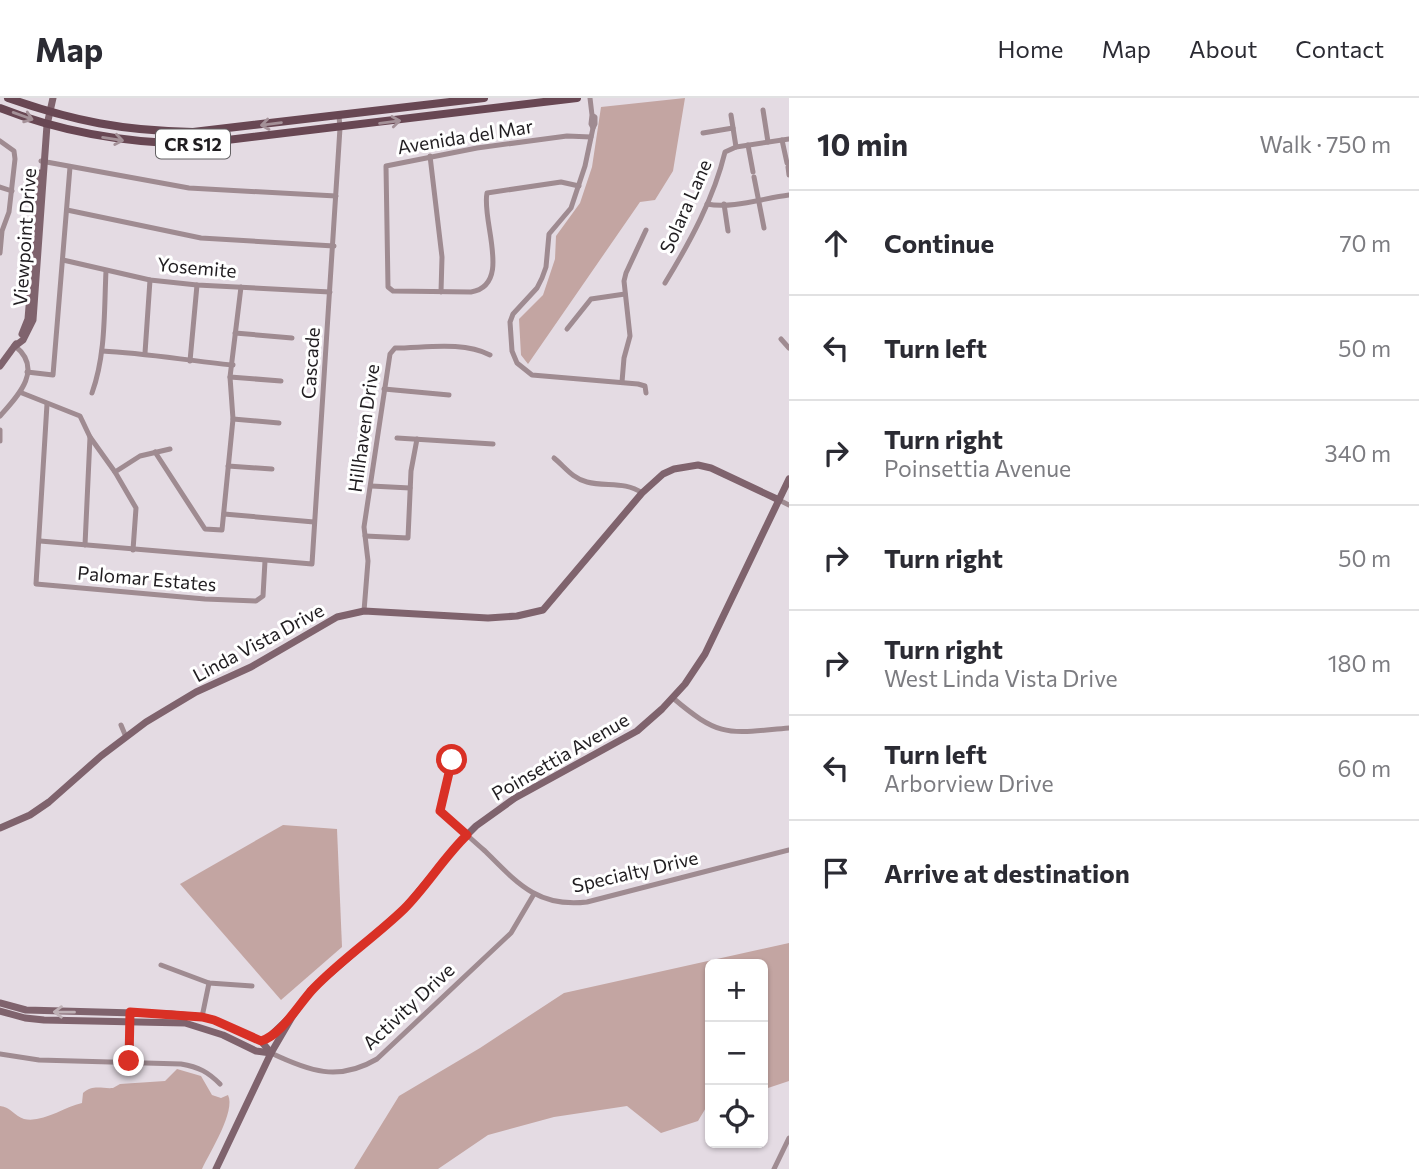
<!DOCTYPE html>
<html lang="en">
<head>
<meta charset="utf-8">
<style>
	:root { --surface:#fff; --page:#f7f7f7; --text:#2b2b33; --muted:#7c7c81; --line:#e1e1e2 }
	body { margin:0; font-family:Commissioner,sans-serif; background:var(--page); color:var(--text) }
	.controls { position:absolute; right:21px; bottom:21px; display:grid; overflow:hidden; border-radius:10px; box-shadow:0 2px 5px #0004 }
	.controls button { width:63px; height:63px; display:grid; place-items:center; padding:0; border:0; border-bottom:2px solid var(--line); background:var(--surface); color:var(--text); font:35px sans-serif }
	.stop { position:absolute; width:21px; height:21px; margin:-16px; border:5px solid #d93025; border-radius:50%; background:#fff }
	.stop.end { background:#d93025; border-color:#fff; box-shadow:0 2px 7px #0008 }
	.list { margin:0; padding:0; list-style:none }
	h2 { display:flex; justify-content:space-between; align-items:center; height:91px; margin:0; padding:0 28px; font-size:30px }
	h2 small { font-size:23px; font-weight:400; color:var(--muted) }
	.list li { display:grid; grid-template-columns:46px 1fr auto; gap:21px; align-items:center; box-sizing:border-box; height:105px; padding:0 28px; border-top:2px solid var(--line) }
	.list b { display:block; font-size:26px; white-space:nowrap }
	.list p { margin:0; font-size:23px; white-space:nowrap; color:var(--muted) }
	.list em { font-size:23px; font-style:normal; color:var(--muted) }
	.icon { flex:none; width:38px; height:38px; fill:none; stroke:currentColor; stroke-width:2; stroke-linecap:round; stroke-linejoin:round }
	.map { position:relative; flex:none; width:789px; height:1071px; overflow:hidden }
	header { display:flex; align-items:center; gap:42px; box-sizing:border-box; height:98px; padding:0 35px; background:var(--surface); border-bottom:2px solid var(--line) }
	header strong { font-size:33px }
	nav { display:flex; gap:38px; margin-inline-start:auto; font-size:24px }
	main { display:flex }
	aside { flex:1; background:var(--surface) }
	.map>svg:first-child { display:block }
	.green { fill:#c3a5a2 }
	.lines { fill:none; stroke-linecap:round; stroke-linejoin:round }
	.street { stroke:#9f8b91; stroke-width:5 }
	.secondary { stroke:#7f636d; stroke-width:7 }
	.primary { stroke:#684753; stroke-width:8 }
	.oneway { stroke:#a49198 }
	.oneway2 { stroke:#bfb1b6 }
	.route { stroke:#d93025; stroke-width:9 }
	.labels { text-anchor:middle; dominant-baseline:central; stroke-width:6; stroke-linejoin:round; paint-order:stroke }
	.shield { fill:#fff; stroke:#636163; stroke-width:2 }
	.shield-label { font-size:18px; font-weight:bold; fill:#201d20 }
	.street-label { font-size:19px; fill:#201d20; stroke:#fff }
</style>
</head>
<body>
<header>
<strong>Map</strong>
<nav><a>Home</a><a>Map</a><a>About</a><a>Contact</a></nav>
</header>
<main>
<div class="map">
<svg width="789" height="1071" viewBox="0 0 789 1071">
	<rect width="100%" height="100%" fill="#e4dbe3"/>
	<!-- green -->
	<g class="green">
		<path d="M685 0 673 73 655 102 640 104 528 266 521 257 519 221 543 197 555 161 556 138 580 105 592 69 601 9Z"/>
		<path d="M283 727 337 731 342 849 281 902 180 786Z"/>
		<path d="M789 845V983L768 990H763V866H710V1003L698 1023 661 1035 627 1008 554 1019 488 1037 438 1071H354L399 998 480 950 564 895Z"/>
		<path d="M177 971 201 978 212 997 221 1000 228 997C236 1013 210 1054 202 1071H0V1008C11 1009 14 1018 24 1021 43 1025 64 1009 82 1005L83 995C93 986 102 991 113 990L120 986 165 983Z"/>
	</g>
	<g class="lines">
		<!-- street -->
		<g class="street">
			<path d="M590 0 592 17 595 19V26L593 30 591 26 592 17"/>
			<path d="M763 12 768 44"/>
			<path d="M731 17 736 49"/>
			<path d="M593 30 585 68 571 110 549 136 546 169 542 180 537 190 513 216 510 224 512 253 517 265 532 277 638 286 645 288 646 295"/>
			<path d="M703 35 733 30"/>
			<path d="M782 42 787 65"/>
			<path d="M0 43 14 53 15 61 9 114 2 133 0 155"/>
			<path d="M748 47 753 74"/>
			<path d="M430 58 442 159 441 194"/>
			<path d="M41 63 189 90 336 98"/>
			<path d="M788 69 789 77"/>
			<path d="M754 79 764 130"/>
			<path d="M579 88 561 84 487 95C481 123 513 187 471 194L393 193 388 189 386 68 477 50 567 38 591 39"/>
			<path d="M0 89 12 93"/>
			<path d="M707 106C732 111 764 100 789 97"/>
			<path d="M724 106 728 133"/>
			<path d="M67 112 201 140 334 148"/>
			<path d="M63 162 150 182 197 187 330 194"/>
			<path d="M665 185C690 144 714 100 725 54L736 49 789 41"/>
			<path d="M567 231 591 201 625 196"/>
			<path d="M235 235 292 240"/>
			<path d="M781 241 789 250"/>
			<path d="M102 253C146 255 189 263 233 267"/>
			<path d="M145 255 150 182"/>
			<path d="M190 263 197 187"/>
			<path d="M27 274 53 277 70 69"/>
			<path d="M230 279 281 283"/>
			<path d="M622 284 624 260 630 238 624 183 626 175 646 132"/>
			<path d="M384 291 449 297"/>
			<path d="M22 295 80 318 90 339 85 447"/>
			<path d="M92 295C106 256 104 213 106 173"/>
			<path d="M47 306 36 486 205 501 256 503 263 498 265 463"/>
			<path d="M0 318C18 298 44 271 15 248"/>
			<path d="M233 321 279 325"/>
			<path d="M0 332V343"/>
			<path d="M90 339 115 374 136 410 133 452"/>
			<path d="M397 340 493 346"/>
			<path d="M155 354 205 431 222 432 233 321 230 279 241 189"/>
			<path d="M554 360C565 369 572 380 587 384 606 389 625 383 642 395"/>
			<path d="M228 368 272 371"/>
			<path d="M115 374 140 358 170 351"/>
			<path d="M371 388 410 390"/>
			<path d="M779 402 789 407"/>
			<path d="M224 416 314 424"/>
			<path d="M365 438 408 440 411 373 417 341"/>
			<path d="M40 443 312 466 340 30 339 18"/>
			<path d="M364 513 368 463 364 429 390 256 395 250C425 250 462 243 490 257"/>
			<path d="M673 600C721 641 729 635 789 630"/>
			<path d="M121 627 126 639"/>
			<path d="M452 658 440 713C455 726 470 740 485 753 517 785 538 810 587 804L789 752"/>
			<path d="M161 867 209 885 252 888"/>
			<path d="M202 919 209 885"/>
			<path d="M271 955C309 973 338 984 377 961L511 835 534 796"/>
			<path d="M0 956 39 962 181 966C199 969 208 974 220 986"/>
			<path d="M129 963V921"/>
			<path d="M774 1071 789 1040"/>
		</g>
		<!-- secondary -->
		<g class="secondary">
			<path d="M22 236 28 221 40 75"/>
			<path d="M15 248 23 242 33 222 47 27 53 0"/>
			<path d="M0 268 16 246"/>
			<path d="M0 730 30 717 49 704 101 658 146 624 196 594 251 569 337 519 364 513 488 520 517 518 543 512 642 395 663 376 674 371 698 367 711 370 779 402"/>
			<path d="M0 905 26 912 171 916 202 919 214 922 261 943 271 955"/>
			<path d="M0 913 25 920 44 922 185 925 223 937 256 953 271 955"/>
			<path d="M261 943 267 941 288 921"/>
			<path d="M216 1071 271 955 292 919 310 893 404 811 460 744 476 728 515 700 637 633 662 611 685 586 705 556 789 381"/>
		</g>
		<!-- primary -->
		<g class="primary">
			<path d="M8 0C73 23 124 33 193 34L484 0"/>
			<path d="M0 10C63 35 126 45 194 46L577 0"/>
		</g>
	</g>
	<!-- one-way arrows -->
	<defs><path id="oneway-shaft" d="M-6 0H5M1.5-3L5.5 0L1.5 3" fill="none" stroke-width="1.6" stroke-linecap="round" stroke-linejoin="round" transform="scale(1.75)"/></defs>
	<g class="oneway">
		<use href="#oneway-shaft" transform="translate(23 18) rotate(20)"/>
		<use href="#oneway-shaft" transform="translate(390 24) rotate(-7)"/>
		<use href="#oneway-shaft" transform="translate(271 26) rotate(173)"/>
		<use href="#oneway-shaft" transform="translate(113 41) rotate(9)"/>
	</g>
	<use class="oneway2" href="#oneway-shaft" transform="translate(64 914) rotate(-179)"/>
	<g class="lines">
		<!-- route -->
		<path class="route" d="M129 963 130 914 202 919 214 922 261 943C282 937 300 904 314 890 342 861 375 839 404 811 427 788 444 759 467 737L440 713 452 662"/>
	</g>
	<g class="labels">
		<!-- shield labels -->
		<rect class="shield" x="156" y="31.5" width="74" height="29" rx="5"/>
		<g class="shield-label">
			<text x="193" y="46">CR S12</text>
		</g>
		<!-- street labels -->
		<g class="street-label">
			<text transform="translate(465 38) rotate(-9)">Avenida del Mar</text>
			<text transform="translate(685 108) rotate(-66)">Solara Lane</text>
			<text transform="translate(24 139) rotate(-86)">Viewpoint Drive</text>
			<text transform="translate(197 169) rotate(5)">Yosemite</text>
			<text transform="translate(310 265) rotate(-86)">Cascade</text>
			<text transform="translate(363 330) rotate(-82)">Hillhaven Drive</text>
			<text transform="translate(147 480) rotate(5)">Palomar Estates</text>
			<text transform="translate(258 544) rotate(-28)">Linda Vista Drive</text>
			<text transform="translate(560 658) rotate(-30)">Poinsettia Avenue</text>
			<text transform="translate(635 773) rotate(-13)">Specialty Drive</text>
			<text transform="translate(408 908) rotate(-43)">Activity Drive</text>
		</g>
	</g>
</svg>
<div class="controls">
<button>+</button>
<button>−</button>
<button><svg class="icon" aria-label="locate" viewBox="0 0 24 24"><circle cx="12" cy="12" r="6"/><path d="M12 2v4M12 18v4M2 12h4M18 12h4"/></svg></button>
</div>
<div class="stop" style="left:452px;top:662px"></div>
<div class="stop end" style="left:129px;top:963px"></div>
</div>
<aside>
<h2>10 min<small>Walk · 750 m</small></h2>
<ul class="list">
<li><svg class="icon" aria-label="ahead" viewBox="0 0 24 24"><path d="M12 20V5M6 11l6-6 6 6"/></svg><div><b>Continue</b></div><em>70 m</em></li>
<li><svg class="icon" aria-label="left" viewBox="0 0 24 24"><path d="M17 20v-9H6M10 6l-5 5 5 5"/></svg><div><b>Turn left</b></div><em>50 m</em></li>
<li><svg class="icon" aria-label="right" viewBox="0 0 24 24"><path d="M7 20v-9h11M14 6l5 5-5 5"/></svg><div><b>Turn right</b><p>Poinsettia Avenue</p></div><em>340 m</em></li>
<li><svg class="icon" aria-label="right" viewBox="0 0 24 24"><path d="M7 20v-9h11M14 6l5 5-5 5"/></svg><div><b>Turn right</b></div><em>50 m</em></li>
<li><svg class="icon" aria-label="right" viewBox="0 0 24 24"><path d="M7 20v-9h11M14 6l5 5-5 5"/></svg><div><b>Turn right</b><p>West Linda Vista Drive</p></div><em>180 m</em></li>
<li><svg class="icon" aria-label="left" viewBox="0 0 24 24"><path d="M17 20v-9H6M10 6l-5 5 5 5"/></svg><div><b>Turn left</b><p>Arborview Drive</p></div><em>60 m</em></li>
<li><svg class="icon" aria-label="arrive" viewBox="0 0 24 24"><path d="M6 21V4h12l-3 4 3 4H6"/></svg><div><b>Arrive at destination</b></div></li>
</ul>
</aside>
</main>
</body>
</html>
